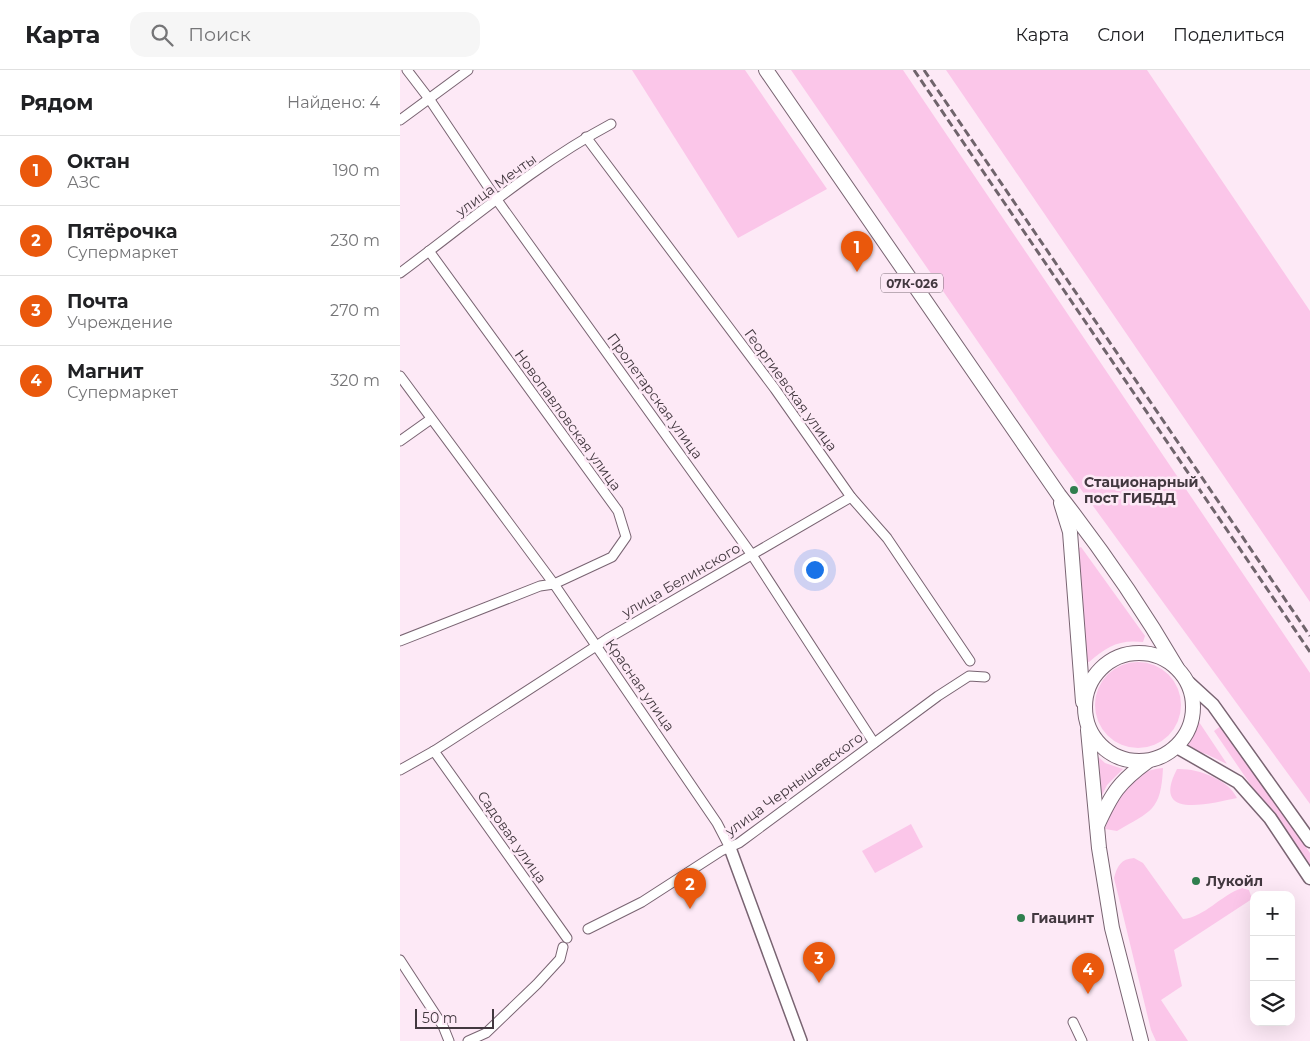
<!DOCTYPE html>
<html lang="ru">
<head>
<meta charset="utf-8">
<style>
	:root { --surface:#fff; --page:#f6f6f6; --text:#202124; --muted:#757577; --line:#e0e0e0; --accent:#ea580c }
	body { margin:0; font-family:Montserrat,sans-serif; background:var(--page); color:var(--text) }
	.controls { position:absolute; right:15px; bottom:15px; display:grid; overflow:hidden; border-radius:10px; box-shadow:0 5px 20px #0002 }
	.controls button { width:45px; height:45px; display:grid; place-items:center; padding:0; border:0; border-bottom:1px solid var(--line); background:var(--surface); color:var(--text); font:25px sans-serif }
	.scale { position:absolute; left:15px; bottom:12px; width:79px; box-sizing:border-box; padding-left:5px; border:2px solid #42383f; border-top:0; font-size:14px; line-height:18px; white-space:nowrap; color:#42383f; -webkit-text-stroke:4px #fde9f6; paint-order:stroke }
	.you { position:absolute; left:414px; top:499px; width:18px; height:18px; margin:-12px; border:4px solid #fff; border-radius:50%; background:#1a73e8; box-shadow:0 0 0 8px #1a73e833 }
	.badge { display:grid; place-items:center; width:32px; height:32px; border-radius:50%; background:var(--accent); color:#fff; font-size:16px; font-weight:700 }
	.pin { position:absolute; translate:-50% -41px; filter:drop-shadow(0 1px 2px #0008) }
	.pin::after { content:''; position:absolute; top:26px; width:18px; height:15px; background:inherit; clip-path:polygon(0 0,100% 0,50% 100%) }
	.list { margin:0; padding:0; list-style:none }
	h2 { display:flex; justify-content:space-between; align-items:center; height:65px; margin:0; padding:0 20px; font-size:21px }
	h2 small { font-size:16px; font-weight:400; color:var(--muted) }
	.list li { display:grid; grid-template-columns:32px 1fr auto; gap:15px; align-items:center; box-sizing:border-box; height:70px; padding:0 20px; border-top:1px solid var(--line) }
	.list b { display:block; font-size:19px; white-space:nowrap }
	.list p { margin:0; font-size:16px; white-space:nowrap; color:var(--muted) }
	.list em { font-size:16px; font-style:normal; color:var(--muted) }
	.icon { flex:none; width:28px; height:28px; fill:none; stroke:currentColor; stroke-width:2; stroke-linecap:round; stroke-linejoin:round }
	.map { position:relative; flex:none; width:910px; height:971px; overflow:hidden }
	header { display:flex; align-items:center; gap:30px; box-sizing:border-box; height:70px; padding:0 25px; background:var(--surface); border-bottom:1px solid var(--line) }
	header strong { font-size:24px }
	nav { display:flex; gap:28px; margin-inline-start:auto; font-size:18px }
	.search { width:350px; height:45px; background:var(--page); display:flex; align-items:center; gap:12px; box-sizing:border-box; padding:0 18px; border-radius:15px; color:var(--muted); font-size:19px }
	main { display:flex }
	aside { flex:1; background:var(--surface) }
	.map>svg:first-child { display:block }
	.green { fill:#fbc6e9 }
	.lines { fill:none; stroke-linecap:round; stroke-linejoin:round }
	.minor-casing { stroke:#796472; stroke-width:11 }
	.tertiary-casing { stroke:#796472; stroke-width:14 }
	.secondary-casing { stroke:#796472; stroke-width:15 }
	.primary-casing { stroke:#796472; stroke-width:16 }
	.minor { stroke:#fff; stroke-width:9 }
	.tertiary { stroke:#fff; stroke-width:11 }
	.secondary { stroke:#fff; stroke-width:12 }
	.primary { stroke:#fff; stroke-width:14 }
	.rail { stroke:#70646c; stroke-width:3; stroke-dasharray:8 4; stroke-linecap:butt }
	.poi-dot { fill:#307e4e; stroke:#fde9f6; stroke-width:2 }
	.labels { text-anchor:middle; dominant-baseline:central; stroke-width:5; stroke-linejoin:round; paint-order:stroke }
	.shield { fill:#fde9f6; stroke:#7a6d76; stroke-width:1 }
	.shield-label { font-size:12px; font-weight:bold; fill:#42383f }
	.street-label { font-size:14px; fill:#42383f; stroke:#fde9f6 }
	.poi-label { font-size:14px; font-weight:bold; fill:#42383f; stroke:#fde9f6; text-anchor:start }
</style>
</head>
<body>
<header>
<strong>Карта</strong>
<div class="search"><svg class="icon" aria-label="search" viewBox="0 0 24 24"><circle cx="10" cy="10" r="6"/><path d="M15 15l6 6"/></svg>Поиск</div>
<nav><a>Карта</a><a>Слои</a><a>Поделиться</a></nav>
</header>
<main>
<aside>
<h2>Рядом<small>Найдено: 4</small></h2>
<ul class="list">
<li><span class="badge">1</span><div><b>Октан</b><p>АЗС</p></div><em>190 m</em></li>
<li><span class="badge">2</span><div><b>Пятёрочка</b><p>Супермаркет</p></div><em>230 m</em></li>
<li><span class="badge">3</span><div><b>Почта</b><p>Учреждение</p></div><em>270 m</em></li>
<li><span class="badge">4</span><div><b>Магнит</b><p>Супермаркет</p></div><em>320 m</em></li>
</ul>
</aside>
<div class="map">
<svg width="910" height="971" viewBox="0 0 910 971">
	<rect width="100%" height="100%" fill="#fde9f6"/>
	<!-- green -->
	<g class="green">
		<path d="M232 0H345L427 119 338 168Z"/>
		<path d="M391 0H503L910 603V734L653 381Z"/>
		<path d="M546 0H747L910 241V532Z"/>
		<path d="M681 477 745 566 743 572C719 569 706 577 689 592L684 591 675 480Z"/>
		<circle cx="738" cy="635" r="43"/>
		<path d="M799 652 827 694 806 684 785 679Z"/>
		<path d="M822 655 910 783V802L814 661Z"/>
		<path d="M695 684 705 693 723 699 707 715 701 727Z"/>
		<path d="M763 698C761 741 751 741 717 761L705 759C714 731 730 700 763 698Z"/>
		<path d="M777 699C797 698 828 709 837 728 811 733 750 751 777 699Z"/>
		<path d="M511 754 523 777 475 803 462 781Z"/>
		<path d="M734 788 743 793 783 849C805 847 821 825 842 818L849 820 852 829 774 880 782 916 761 930 788 971H756L751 960 714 808C717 796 721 789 734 788Z"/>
	</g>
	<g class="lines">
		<!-- minor casing -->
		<g class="minor-casing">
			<g id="minor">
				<path d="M7 0 30 30 97 130 352 485 474 673"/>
				<path d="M0 50 68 0"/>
				<path d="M186 67 375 319 451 427 487 468 570 591"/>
				<path d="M0 203C69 152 136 94 211 54"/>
				<path d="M0 306 154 514 317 753 330 778"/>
				<path d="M0 371 31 349"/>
				<path d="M0 571 140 516 154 514 212 487 226 467 218 441 29 181"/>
				<path d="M34 681 167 868"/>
				<path d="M0 700 34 681 207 569 451 427"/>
				<path d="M188 859 242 832 321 781 339 773 538 626 569 606 585 607"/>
				<path d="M0 890 43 956 49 971"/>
				<path d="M673 952 682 971"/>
				<path d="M68 971 86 963 137 914 160 889 163 877"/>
			</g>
		</g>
		<!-- tertiary casing -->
		<g class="tertiary-casing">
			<path id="tertiary" d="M330 778 401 971"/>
		</g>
		<!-- secondary casing -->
		<g class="secondary-casing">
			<g id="secondary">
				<path d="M789 613 813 635 910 771"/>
				<path d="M777 677 838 712 870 748 910 808"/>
			</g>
		</g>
		<!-- primary casing -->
		<g class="primary-casing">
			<g id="primary">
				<path d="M366 0 659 425C702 480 742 538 777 598"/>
				<path d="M661 433 670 462 683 632"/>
				<circle cx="739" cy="637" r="54"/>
				<path d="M688 660 699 778 712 858 741 971"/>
				<path d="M697 756C712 723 719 712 748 691"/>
			</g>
		</g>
		<!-- minor -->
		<use href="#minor" class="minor"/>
		<!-- tertiary -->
		<use href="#tertiary" class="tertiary"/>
		<!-- secondary -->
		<use href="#secondary" class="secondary"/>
		<!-- primary -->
		<use href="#primary" class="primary"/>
		<!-- rail -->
		<g class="rail">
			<path d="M514 0 910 582"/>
			<path d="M524 0 910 566"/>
		</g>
	</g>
	<!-- markers -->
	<g class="poi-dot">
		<circle cx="674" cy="420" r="5"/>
		<circle cx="796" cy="811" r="5"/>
		<circle cx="621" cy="848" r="5"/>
	</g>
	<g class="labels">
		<!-- shield labels -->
		<rect class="shield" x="481" y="203.5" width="62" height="19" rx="4"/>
		<g class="shield-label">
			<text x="512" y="213">07К-026</text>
		</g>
		<!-- street labels -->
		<g class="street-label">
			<text transform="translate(96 115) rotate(-36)">улица Мечты</text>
			<text transform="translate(391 320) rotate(54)">Георгиевская улица</text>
			<text transform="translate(255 326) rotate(54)">Пролетарская улица</text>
			<text transform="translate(168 350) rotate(54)">Новопавловская улица</text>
			<text transform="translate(281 510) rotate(-30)">улица Белинского</text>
			<text transform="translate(240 615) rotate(55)">Красная улица</text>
			<text transform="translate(394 714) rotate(-36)">улица Чернышевского</text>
			<text transform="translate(112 767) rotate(55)">Садовая улица</text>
		</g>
		<!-- poi labels -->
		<g class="poi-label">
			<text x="684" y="412">Стационарный<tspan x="684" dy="16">пост ГИБДД</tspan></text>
			<text x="806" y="811">Лукойл</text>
			<text x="631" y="848">Гиацинт</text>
		</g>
	</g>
</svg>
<div class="controls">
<button>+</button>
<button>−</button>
<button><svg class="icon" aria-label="layers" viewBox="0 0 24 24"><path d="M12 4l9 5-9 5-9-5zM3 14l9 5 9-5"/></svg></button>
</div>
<div class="scale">50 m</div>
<div class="you"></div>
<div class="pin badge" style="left:457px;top:202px">1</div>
<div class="pin badge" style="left:290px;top:839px">2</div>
<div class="pin badge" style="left:419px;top:913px">3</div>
<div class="pin badge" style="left:688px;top:924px">4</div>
</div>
</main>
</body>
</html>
